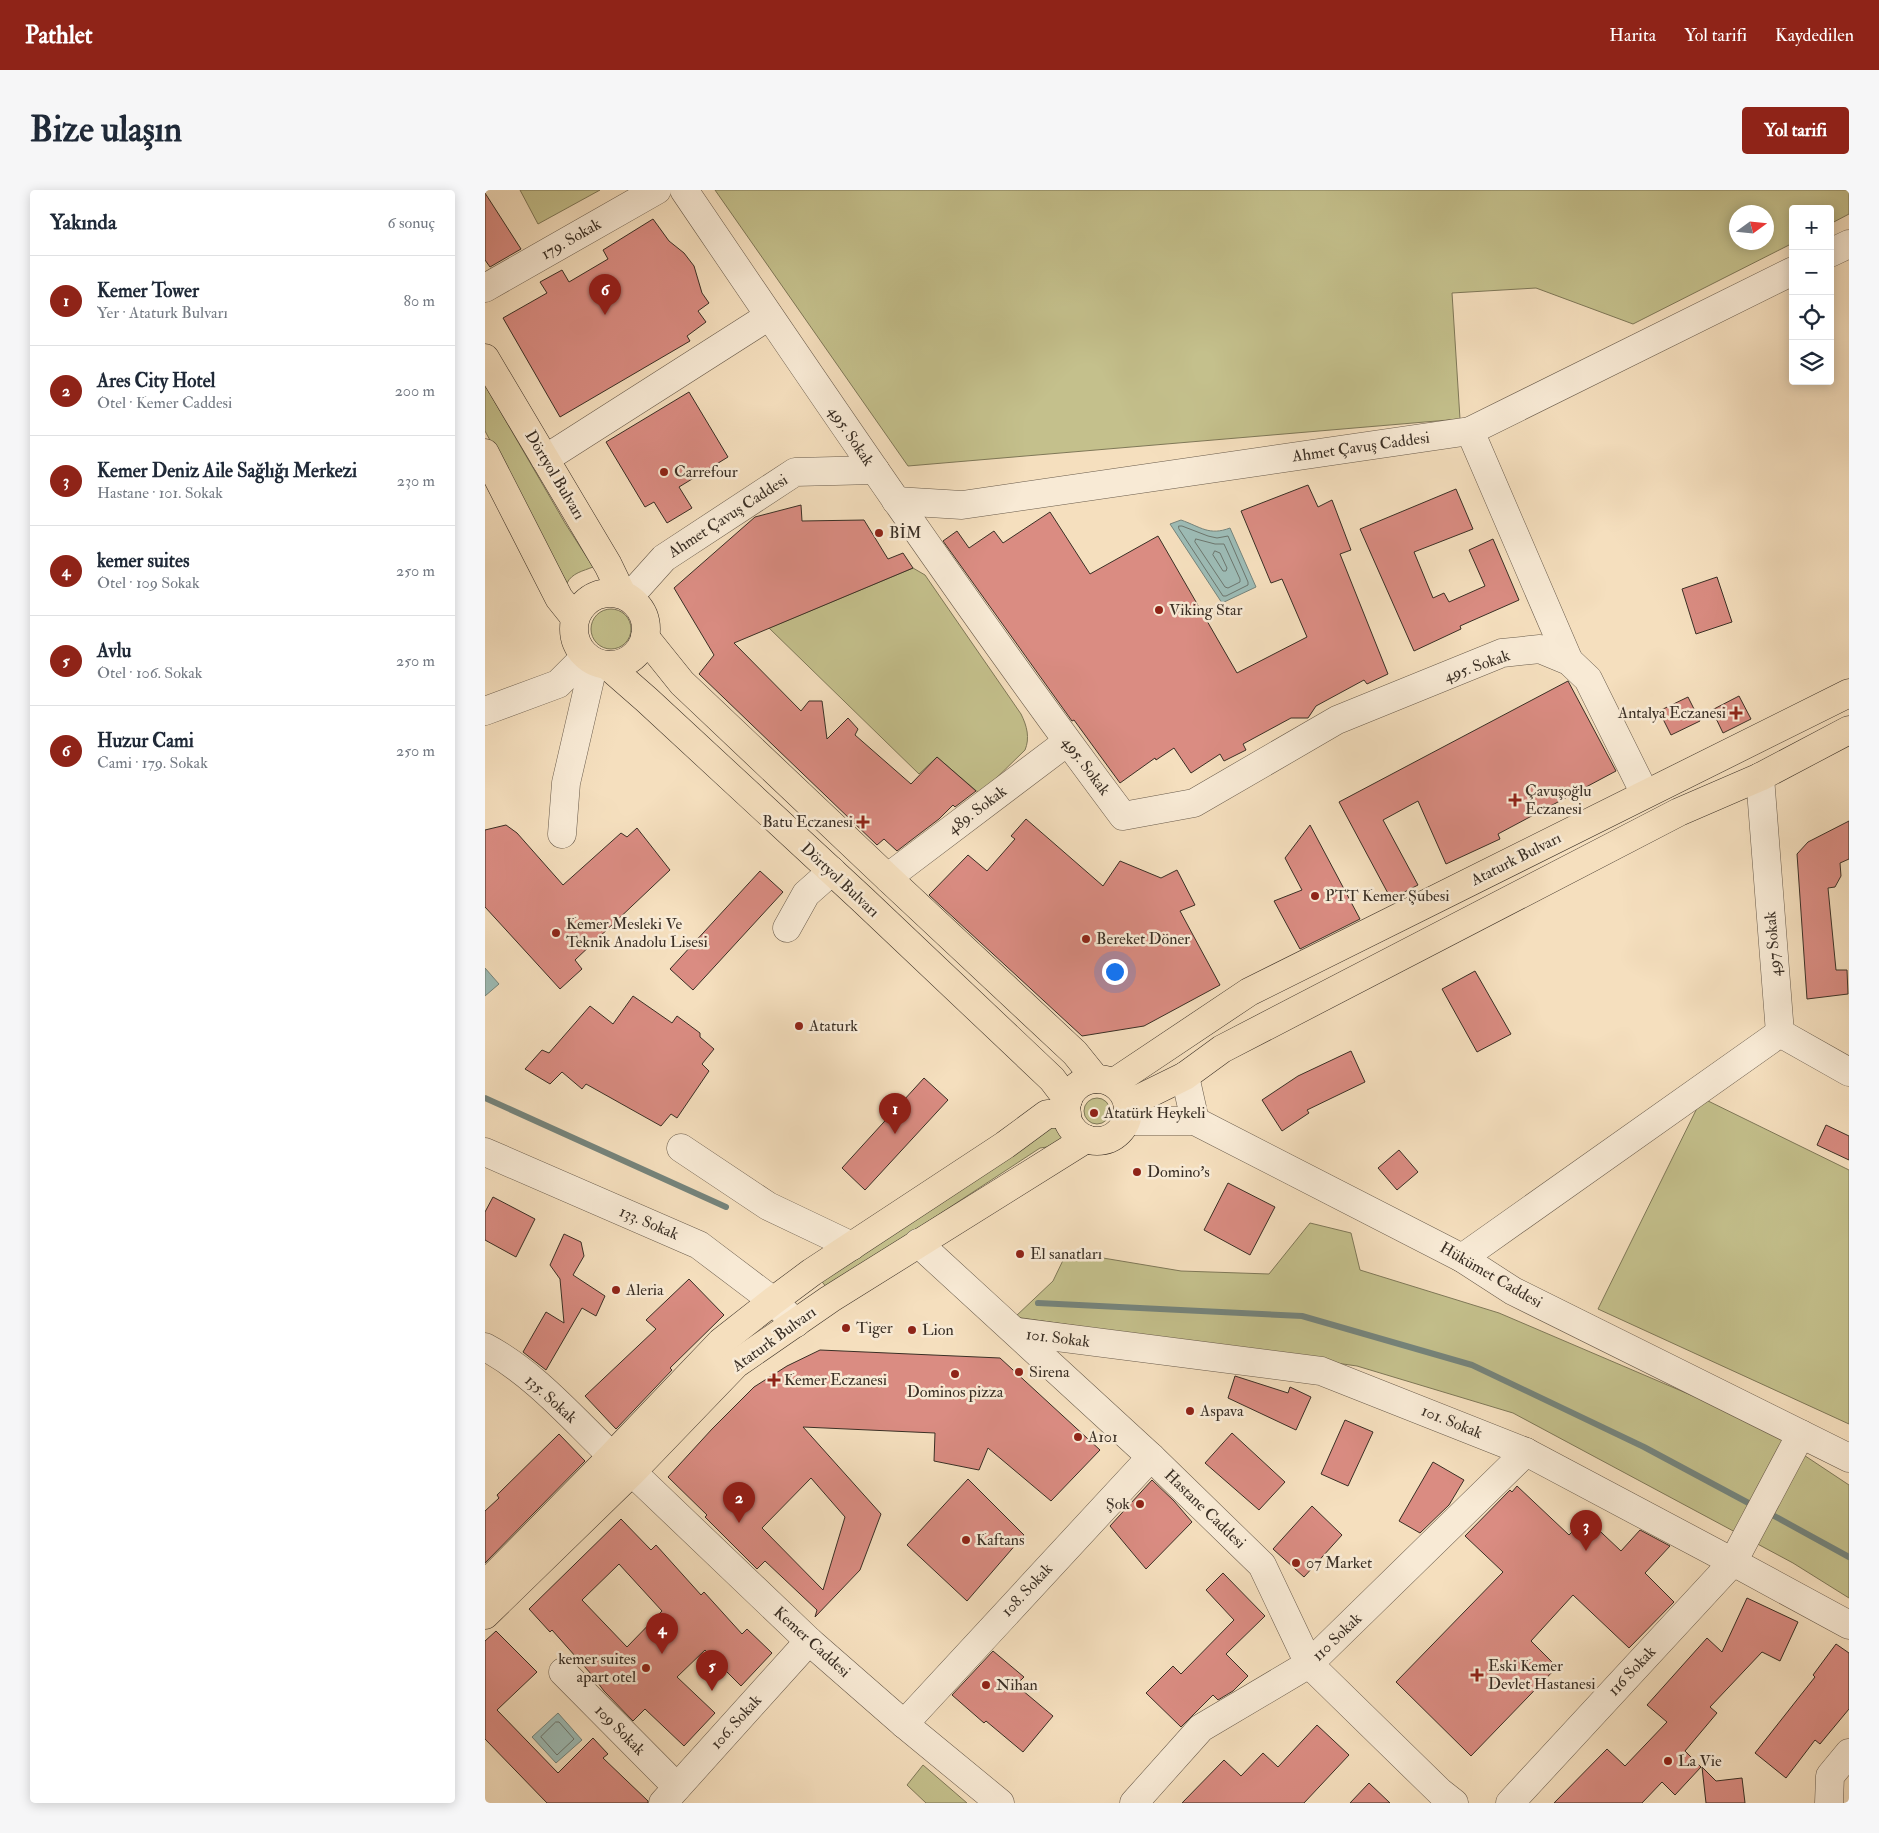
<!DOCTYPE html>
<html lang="tr">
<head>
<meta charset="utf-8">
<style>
	:root { --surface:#fff; --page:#f6f6f7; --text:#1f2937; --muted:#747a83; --line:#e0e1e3; --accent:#8f2418 }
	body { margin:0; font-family:"IM FELL Double Pica",serif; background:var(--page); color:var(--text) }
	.controls { position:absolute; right:15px; top:15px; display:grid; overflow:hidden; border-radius:5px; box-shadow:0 2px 12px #0003 }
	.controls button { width:45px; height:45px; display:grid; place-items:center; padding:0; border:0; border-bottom:1px solid var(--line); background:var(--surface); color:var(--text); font:25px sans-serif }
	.compass { position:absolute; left:1244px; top:15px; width:45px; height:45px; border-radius:50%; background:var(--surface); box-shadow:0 2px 12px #0003; rotate:75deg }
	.you { position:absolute; left:629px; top:781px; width:18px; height:18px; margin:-12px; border:4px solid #fff; border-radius:50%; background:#1a73e8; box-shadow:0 0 0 8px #1a73e833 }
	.badge { display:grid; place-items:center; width:32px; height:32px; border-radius:50%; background:var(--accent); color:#fff; font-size:16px; font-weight:700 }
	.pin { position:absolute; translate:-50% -41px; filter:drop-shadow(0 1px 2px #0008) }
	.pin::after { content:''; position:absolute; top:26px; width:18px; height:15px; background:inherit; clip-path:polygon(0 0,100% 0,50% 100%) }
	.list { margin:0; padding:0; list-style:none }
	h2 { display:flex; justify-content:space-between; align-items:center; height:65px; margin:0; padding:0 20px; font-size:21px }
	h2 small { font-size:16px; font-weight:400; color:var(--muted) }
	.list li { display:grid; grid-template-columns:32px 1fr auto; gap:15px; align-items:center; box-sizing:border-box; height:90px; padding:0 20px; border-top:1px solid var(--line) }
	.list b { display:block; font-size:19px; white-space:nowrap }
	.list p { margin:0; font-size:16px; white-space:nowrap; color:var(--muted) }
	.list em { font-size:16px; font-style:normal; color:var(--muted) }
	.icon { flex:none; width:28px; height:28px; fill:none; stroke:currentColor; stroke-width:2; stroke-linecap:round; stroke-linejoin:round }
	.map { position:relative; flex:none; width:1364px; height:1613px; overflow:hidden; border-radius:5px }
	header { display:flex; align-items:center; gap:30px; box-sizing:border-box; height:70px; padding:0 25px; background:var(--accent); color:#fff }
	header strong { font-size:24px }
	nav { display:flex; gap:28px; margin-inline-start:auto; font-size:18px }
	.intro { display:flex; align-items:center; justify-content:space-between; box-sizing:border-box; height:120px; padding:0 30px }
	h1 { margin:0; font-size:35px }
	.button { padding:12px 22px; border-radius:5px; background:var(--accent); color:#fff; font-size:18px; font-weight:700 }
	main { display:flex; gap:30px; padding:0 30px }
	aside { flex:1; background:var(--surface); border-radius:5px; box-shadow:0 2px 12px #0003 }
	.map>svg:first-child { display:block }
	.green { fill:#c4c08c; stroke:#7f7858; fill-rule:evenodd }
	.water { fill:#9dbcb6; stroke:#75847c }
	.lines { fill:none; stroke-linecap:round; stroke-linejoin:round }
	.shore { stroke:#6c766e; stroke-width:1 }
	.stream { stroke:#75847c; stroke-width:6 }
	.building { fill:#da8c82; stroke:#3a2f25; fill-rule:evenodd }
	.minor-casing { stroke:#695b4b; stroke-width:29 }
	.major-casing { stroke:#3a2f25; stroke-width:29 }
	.minor { stroke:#f8ead5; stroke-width:28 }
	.major { stroke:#f5dfbe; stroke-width:28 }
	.poi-dot { fill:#8f2418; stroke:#f8ead5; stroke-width:2 }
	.labels { text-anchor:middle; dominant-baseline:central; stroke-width:5; stroke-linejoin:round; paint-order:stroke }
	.street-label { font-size:16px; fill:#3a2f25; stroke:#f8ead5 }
	.poi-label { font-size:16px; fill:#3a2f25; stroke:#f8ead5; text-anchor:start }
</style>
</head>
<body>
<header>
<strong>Pathlet</strong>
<nav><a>Harita</a><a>Yol tarifi</a><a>Kaydedilen</a></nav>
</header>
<div class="intro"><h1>Bize ulaşın</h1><a class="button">Yol tarifi</a></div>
<main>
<aside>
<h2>Yakında<small>6 sonuç</small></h2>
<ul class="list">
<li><span class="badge">1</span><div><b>Kemer Tower</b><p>Yer · Ataturk Bulvarı</p></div><em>80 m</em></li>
<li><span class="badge">2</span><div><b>Ares City Hotel</b><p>Otel · Kemer Caddesi</p></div><em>200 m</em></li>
<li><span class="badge">3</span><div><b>Kemer Deniz Aile Sağlığı Merkezi</b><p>Hastane · 101. Sokak</p></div><em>230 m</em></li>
<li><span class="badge">4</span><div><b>kemer suites</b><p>Otel · 109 Sokak</p></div><em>250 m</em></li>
<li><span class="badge">5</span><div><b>Avlu</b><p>Otel · 106. Sokak</p></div><em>250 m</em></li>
<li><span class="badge">6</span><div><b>Huzur Cami</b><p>Cami · 179. Sokak</p></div><em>250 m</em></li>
</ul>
</aside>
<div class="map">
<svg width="1364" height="1613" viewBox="0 0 1364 1613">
	<rect width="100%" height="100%" fill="#f5dfbe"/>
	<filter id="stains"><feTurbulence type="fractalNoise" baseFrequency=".004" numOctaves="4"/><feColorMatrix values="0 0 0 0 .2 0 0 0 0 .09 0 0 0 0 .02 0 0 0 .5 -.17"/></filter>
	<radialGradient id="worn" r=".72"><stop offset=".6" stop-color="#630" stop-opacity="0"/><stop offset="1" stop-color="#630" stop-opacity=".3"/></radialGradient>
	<!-- green -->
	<g class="green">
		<path d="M35 0H115L53 34Z"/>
		<path d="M230 0H1364V24L1345 34V19H1308V53L1148 134 1051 98 967 103 975 229 423 276ZM1252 22H1282V52H1252Z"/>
		<path d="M0 195 80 333 108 377C98 381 87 383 82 393L0 241Z"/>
		<path d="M428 378 440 385 536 524C542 536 545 548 540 560L495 604 452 567 434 584 284 438Z"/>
		<circle cx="126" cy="439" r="20"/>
		<path d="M1217 908 1364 980V1234L1113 1119Z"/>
		<circle cx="612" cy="921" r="13"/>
		<path d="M567 934 578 948 562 957 555 958 342 1098 334 1088Z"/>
		<path d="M825 1033 866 1043 875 1080 1014 1123 1269 1232 1364 1295V1408L1308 1373 1028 1223 872 1176 530 1127 568 1091 582 1062 696 1081 784 1084Z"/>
		<path d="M438 1575 482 1613H441L422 1595Z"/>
	</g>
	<!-- water -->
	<g class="water">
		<path d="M696 330C716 337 724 346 745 338L771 397 737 413 685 334Z"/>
		<path d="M0 778 14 794 0 806Z"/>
		<path d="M73 1523 97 1550 71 1573 47 1547Z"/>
	</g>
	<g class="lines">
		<!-- shore -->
		<g class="shore">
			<path d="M694 336H697L723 346 732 348 743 346 763 392V395L741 406H738L694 339Z"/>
			<path d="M711 349 730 354H739L755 389V392L743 398 740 397 710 352Z"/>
			<path d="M730 361 735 363 742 378 741 381H738L728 365Z"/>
			<path d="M71 1532H74L89 1549 72 1565 56 1547Z"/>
		</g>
		<!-- stream -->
		<g class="stream">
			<path d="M0 908 241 1017"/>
			<path d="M553 1113 817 1126 987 1175 1159 1257 1271 1317"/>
			<path d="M1282 1322 1364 1367"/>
		</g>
	</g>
	<!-- building -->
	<g class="building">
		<path d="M0 3 36 59 5 77 0 70Z"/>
		<path d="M168 29 184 51 199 63 209 76 217 103 224 113 213 121 221 132 202 146 205 151 75 227 18 128 62 103 55 92 77 80 84 92 123 69 118 60Z"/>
		<path d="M204 202 243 267 194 297 207 318 182 333 169 312 160 317 121 252Z"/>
		<path d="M823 295 833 317 847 310 866 360 855 364 903 484 882 494 879 490 831 516 823 528H806L758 554 761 560 739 571 735 564 706 583 689 558 671 570 670 568 635 593 589 530 587 531 458 351 472 341 484 358 509 341 518 353 565 322 605 384 673 346 752 483 822 447 797 389 786 393 756 321Z"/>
		<path d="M971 299 988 339 929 362 948 408 959 403 964 412 1000 396 984 360 1008 349 1034 410 975 436 976 439 929 461 875 339Z"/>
		<path d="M316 315 317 331 379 330 403 369 418 363 428 378 249 453 316 521 324 511H337L342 549 363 528 373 539 370 545 426 594 452 567 491 601 470 617 468 615 454 629 412 661 399 649 392 655 214 484 229 465 189 398 270 327Z"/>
		<path d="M1232 387 1247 432 1211 444 1197 399Z"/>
		<path d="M1083 491 1131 581 1013 644 1015 649 961 674 933 611 898 630 933 695 906 709 854 612Z"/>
		<path d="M1254 506 1266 529 1238 543 1227 520Z"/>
		<path d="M1203 507 1215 531 1186 545 1174 521Z"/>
		<path d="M541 629 618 696 635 671 676 688 692 680 710 715 695 721 735 795 659 836 597 846 444 705 483 665 502 681 530 649 526 646Z"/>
		<path d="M1364 631V669L1355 673 1356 686 1350 697 1343 698 1351 780H1362L1363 804 1322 809 1312 664 1323 652Z"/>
		<path d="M21 635 32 643 78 695 136 643 142 647 152 638 185 680 90 770 97 779 75 799 0 717V640Z"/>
		<path d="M825 635 875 729 815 759 789 711 817 700 800 668Z"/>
		<path d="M275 681 298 702 208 800 185 779Z"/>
		<path d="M990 781 1026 844 992 862 957 799Z"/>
		<path d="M148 806 187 833 192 826 215 843V847L229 859 217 874 224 881 192 928 186 924 176 936 101 894 97 899 77 882 65 894 40 879 57 860 64 863 105 816 128 834Z"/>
		<path d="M866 861 880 892 822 920 824 923 797 941 777 910 813 886Z"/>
		<path d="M439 888 463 910 380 1000 357 978Z"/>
		<path d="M1341 935 1364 946V970L1332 955Z"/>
		<path d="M914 960 933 982 912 1000 893 978Z"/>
		<path d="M743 993 790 1017 765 1065 719 1040Z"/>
		<path d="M8 1007 50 1029 31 1067 0 1050V1022Z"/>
		<path d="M79 1044 96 1052 99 1066 88 1085 120 1106 111 1126 97 1118 61 1180 38 1162 61 1122 79 1133 75 1089 65 1075Z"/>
		<path d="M204 1089 239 1125 185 1178 187 1180 131 1239 100 1206 171 1139 161 1130Z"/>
		<path d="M335 1160 515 1168 615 1260 566 1311 503 1258 494 1280 449 1271 450 1243 318 1237 396 1324 375 1380 330 1427 332 1420 280 1371 272 1379 220 1327 222 1325 183 1287 227 1239 269 1197 302 1176ZM326 1288 360 1327 338 1400 277 1338Z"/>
		<path d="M750 1186 803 1203 805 1197 826 1207 811 1240 743 1208Z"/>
		<path d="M860 1230 888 1242 863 1296 836 1284Z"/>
		<path d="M747 1243 800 1292 774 1320 720 1273Z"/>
		<path d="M74 1244 100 1271 0 1373V1321L14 1308 12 1305Z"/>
		<path d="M948 1272 979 1290 964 1315 935 1343 914 1331Z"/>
		<path d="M483 1289 539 1345 482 1411 422 1355Z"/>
		<path d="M667 1290 689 1311 707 1332 661 1379 625 1336Z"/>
		<path d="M1032 1296 1084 1345 1101 1328 1136 1361 1155 1340 1185 1356 1160 1383 1189 1412 1144 1458 1088 1405 1046 1451 1072 1477 986 1566 911 1492 1018 1382 980 1346 1025 1300 1027 1302Z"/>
		<path d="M827 1316 857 1345 819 1387 788 1359Z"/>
		<path d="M136 1329 166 1360 171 1355 216 1405 219 1402 257 1444 262 1439 287 1463 256 1496 220 1460 192 1487 230 1523 199 1556 160 1519 148 1531 119 1501 107 1485 67 1440 65 1442 44 1419ZM134 1374 177 1421 142 1457 97 1410Z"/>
		<path d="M738 1383 780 1426 741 1464 763 1486 748 1501 733 1510 728 1505 696 1537 661 1503 688 1476 696 1484 749 1430 721 1400Z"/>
		<path d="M1262 1408 1313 1432 1295 1471 1277 1462 1225 1517 1232 1523 1200 1561 1216 1577 1190 1605 1177 1592 1157 1613H1069L1122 1559 1140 1576 1182 1532 1162 1515 1222 1448 1237 1462Z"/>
		<path d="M11 1441 52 1482 12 1520 73 1583 108 1548 123 1564 118 1568 163 1611V1613H62L0 1549V1451Z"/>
		<path d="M1351 1454 1364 1463V1519L1335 1554 1330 1550 1301 1588 1270 1563 1330 1487 1328 1485Z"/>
		<path d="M508 1461 539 1487 531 1495 568 1526 538 1562 501 1531 499 1533 467 1505Z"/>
		<path d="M832 1535 864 1565 819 1613H697L739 1570 756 1586 778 1563 793 1577Z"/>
		<path d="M1217 1577 1231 1591 1257 1588 1260 1613H1221Z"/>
		<path d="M884 1593 905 1613H865Z"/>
	</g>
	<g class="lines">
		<!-- minor casing -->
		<g class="minor-casing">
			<g id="minor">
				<path d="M199 0C342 211 485 422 638 626L709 613 852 530 1017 463 1055 459 1084 471 1103 489 1160 604"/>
				<path d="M1345 63 1364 54"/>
				<path d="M0 98 172 0"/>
				<path d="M985 241 1084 471"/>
				<path d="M60 269 284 126"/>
				<path d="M411 311 477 315 985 241 1308 81"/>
				<path d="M144 407 179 368 310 282 390 280"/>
				<path d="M0 521 73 494 101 466"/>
				<path d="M1275 587 1295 843 1364 882"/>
				<path d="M77 644 81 593 109 472"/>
				<path d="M404 689 410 682 582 552"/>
				<path d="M302 738 321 704 347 681"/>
				<path d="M700 886 710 931"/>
				<path d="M642 931H710L977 1068 1028 1101 1364 1268"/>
				<path d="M196 958 283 1016 367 1056"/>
				<path d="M0 962 214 1055 288 1111 311 1133"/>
				<path d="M433 1053 666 1267 777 1375 824 1474 955 1602 969 1613"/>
				<path d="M977 1068 1295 843"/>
				<path d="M532 1142 836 1181 1041 1262 1248 1372 1364 1435"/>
				<path d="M0 1157C49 1183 88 1229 127 1266"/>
				<path d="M147 1282 324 1451 419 1534 515 1613"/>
				<path d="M78 1482 192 1597"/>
				<path d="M419 1534 666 1267"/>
				<path d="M178 1613 324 1451"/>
				<path d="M649 1613 716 1538 824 1474 1041 1262"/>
				<path d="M1025 1613 1248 1372 1316 1244"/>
				<path d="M1344 1613 1345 1586 1364 1563"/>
			</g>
		</g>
		<!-- major casing -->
		<g class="major-casing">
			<g id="major">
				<path d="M0 168 123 375 137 404"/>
				<path d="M0 263 74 408 90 428"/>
				<circle cx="125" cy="439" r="36"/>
				<path d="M160 447 197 493 404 689 590 863 611 889"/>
				<path d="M122 475 162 510 378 710 567 889 583 910"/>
				<circle cx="612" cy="920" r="31"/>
				<path d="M628 893 764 802 1364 503"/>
				<path d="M643 914 700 886 737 859 1194 622 1275 587 1364 540"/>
				<path d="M0 1395 127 1266 236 1152 288 1111 327 1082 520 955 562 924H582"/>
				<path d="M0 1425 147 1282 251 1174 345 1109 601 949"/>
			</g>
		</g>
		<!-- minor -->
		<use href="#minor" class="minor"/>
		<!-- major -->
		<use href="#major" class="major"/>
	</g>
	<!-- markers -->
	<g class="poi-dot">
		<circle cx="179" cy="282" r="5"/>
		<circle cx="394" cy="343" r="5"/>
		<circle cx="674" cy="420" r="5"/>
		<path d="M1248.5 515.5h5v5h5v5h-5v5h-5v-5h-5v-5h5z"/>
		<path d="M1027.5 602.5h5v5h5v5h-5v5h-5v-5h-5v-5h5z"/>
		<path d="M375.5 624.5h5v5h5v5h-5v5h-5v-5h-5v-5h5z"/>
		<circle cx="830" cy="706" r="5"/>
		<circle cx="71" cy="743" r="5"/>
		<circle cx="601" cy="749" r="5"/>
		<circle cx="314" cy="836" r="5"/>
		<circle cx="609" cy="923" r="5"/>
		<circle cx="652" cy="982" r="5"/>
		<circle cx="535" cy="1064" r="5"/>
		<circle cx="131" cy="1100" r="5"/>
		<circle cx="361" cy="1138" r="5"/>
		<circle cx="427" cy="1140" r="5"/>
		<circle cx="534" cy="1182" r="5"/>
		<circle cx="470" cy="1184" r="5"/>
		<path d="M286.5 1182.5h5v5h5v5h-5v5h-5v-5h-5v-5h5z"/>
		<circle cx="705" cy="1221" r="5"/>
		<circle cx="593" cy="1247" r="5"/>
		<circle cx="655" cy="1314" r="5"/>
		<circle cx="481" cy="1350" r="5"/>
		<circle cx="811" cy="1373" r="5"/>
		<circle cx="161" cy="1478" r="5"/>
		<path d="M989.5 1477.5h5v5h5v5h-5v5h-5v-5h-5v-5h5z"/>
		<circle cx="501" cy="1495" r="5"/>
		<circle cx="1183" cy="1571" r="5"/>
	</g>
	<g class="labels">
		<!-- street labels -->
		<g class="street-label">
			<text transform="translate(86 49) rotate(-30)">179. Sokak</text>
			<text transform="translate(366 246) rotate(56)">495. Sokak</text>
			<text transform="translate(876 257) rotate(-8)">Ahmet Çavuş Caddesi</text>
			<text transform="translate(70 285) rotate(59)">Dörtyol Bulvarı</text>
			<text transform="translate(243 326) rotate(-33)">Ahmet Çavuş Caddesi</text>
			<text transform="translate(992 476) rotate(-19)">495. Sokak</text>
			<text transform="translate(601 576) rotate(53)">495. Sokak</text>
			<text transform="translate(492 620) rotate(-37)">489. Sokak</text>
			<text transform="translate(1031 669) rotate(-27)">Ataturk Bulvarı</text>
			<text transform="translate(355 690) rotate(43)">Dörtyol Bulvarı</text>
			<text transform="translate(1288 754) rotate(-95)">497 Sokak</text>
			<text transform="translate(164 1033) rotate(23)">133. Sokak</text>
			<text transform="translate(1006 1085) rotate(30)">Hükümet Caddesi</text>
			<text transform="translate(573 1148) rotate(7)">101. Sokak</text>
			<text transform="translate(289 1149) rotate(-36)">Ataturk Bulvarı</text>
			<text transform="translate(66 1209) rotate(42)">135. Sokak</text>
			<text transform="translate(967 1232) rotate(22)">101. Sokak</text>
			<text transform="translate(720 1319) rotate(44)">Hastane Caddesi</text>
			<text transform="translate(542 1400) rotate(-47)">108. Sokak</text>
			<text transform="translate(852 1447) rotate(-44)">110 Sokak</text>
			<text transform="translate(327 1452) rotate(42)">Kemer Caddesi</text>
			<text transform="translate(1147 1481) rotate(-47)">116 Sokak</text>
			<text transform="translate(251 1532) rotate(-48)">106. Sokak</text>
			<text transform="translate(135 1540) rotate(45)">109 Sokak</text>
		</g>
		<!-- poi labels -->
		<g class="poi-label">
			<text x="189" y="282">Carrefour</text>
			<text x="404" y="343">BİM</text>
			<text x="684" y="420">Viking Star</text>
			<text x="1241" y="523" text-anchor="end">Antalya Eczanesi</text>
			<text x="1040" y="601">Çavuşoğlu<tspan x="1040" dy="18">Eczanesi</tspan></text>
			<text x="368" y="632" text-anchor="end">Batu Eczanesi</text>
			<text x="840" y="706">PTT Kemer Şubesi</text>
			<text x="81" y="734">Kemer Mesleki Ve<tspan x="81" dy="18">Teknik Anadolu Lisesi</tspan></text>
			<text x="611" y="749">Bereket Döner</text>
			<text x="324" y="836">Ataturk</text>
			<text x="619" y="923">Atatürk Heykeli</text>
			<text x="662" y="982">Domino's</text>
			<text x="545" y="1064">El sanatları</text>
			<text x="141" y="1100">Aleria</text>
			<text x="371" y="1138">Tiger</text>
			<text x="437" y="1140">Lion</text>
			<text x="544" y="1182">Sirena</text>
			<text x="299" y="1190">Kemer Eczanesi</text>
			<text x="470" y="1202" text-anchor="middle">Dominos pizza</text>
			<text x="715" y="1221">Aspava</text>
			<text x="603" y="1247">A101</text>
			<text x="645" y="1314" text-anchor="end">Şok</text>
			<text x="491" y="1350">Kaftans</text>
			<text x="821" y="1373">07 Market</text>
			<text x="151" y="1469" text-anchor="end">kemer suites<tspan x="151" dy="18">apart otel</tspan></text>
			<text x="1003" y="1476">Eski Kemer<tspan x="1003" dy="18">Devlet Hastanesi</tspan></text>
			<text x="511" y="1495">Nihan</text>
			<text x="1193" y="1571">La Vie</text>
		</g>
	</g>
	<rect width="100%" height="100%" filter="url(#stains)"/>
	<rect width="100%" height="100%" fill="url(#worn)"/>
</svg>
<div class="controls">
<button>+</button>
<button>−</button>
<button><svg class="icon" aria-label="locate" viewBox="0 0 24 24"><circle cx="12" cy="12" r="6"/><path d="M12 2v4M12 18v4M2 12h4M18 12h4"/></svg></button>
<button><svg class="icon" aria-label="layers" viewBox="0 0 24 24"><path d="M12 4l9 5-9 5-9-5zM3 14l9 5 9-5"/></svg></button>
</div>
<svg class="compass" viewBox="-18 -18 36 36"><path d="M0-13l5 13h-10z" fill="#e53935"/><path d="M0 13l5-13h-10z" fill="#747a83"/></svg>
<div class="you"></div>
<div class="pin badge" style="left:410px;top:944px">1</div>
<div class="pin badge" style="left:254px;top:1333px">2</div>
<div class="pin badge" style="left:1101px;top:1361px">3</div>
<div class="pin badge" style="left:177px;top:1464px">4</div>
<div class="pin badge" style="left:227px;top:1501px">5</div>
<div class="pin badge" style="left:120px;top:125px">6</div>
</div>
</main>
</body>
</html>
